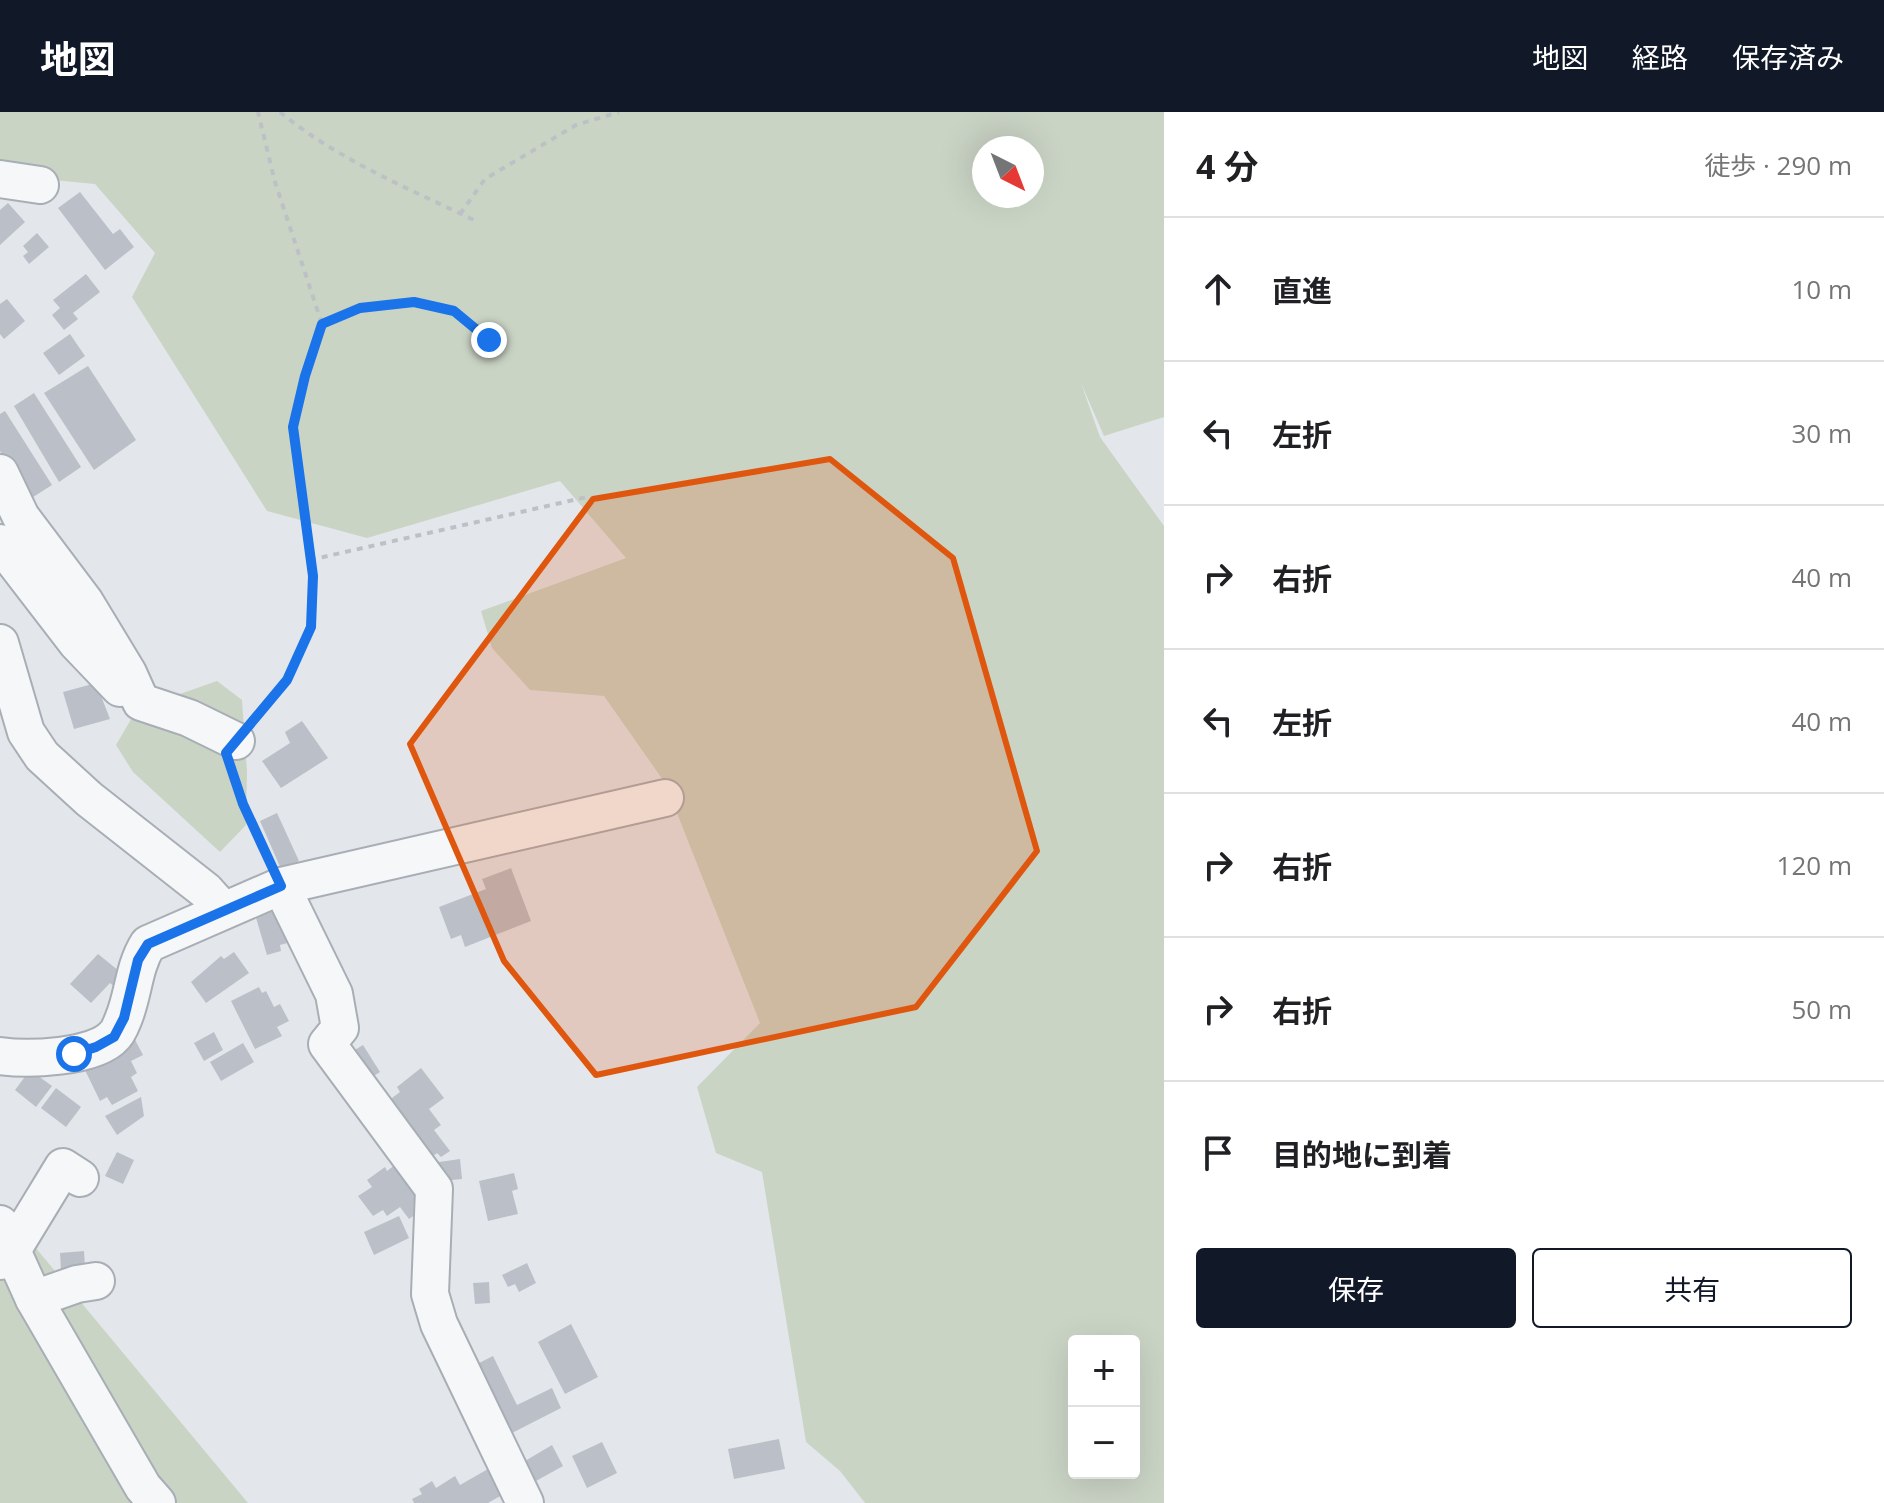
<!DOCTYPE html>
<html lang="ja">
<head>
<meta charset="utf-8">
<style>
	:root { --surface:#fff; --page:#f6f6f6; --text:#202124; --muted:#757577; --line:#e0e0e0; --accent:#111827 }
	body { margin:0; font-family:"Open Sans","Noto Sans JP",sans-serif; background:var(--page); color:var(--text) }
	.controls { position:absolute; right:24px; bottom:24px; display:grid; overflow:hidden; border-radius:8px; box-shadow:0 8px 32px #0002 }
	.controls button { width:72px; height:72px; display:grid; place-items:center; padding:0; border:0; border-bottom:2px solid var(--line); background:var(--surface); color:var(--text); font:40px sans-serif }
	.compass { position:absolute; left:972px; top:24px; width:72px; height:72px; border-radius:50%; background:var(--surface); box-shadow:0 8px 32px #0002; rotate:138deg }
	.stop { position:absolute; width:24px; height:24px; margin:-18px; border:6px solid #1a73e8; border-radius:50%; background:#fff }
	.stop.end { background:#1a73e8; border-color:#fff; box-shadow:0 2px 8px #0008 }
	.list { margin:0; padding:0; list-style:none }
	h2 { display:flex; justify-content:space-between; align-items:center; height:104px; margin:0; padding:0 32px; font-size:34px }
	h2 small { font-size:26px; font-weight:400; color:var(--muted) }
	.list li { display:grid; grid-template-columns:52px 1fr auto; gap:24px; align-items:center; box-sizing:border-box; height:144px; padding:0 32px; border-top:2px solid var(--line) }
	.list b { display:block; font-size:30px; white-space:nowrap }
	.list em { font-size:26px; font-style:normal; color:var(--muted) }
	.actions { display:flex; gap:16px; padding:24px 32px }
	.actions a { flex:1; padding:18px 0; border:2px solid var(--accent); border-radius:8px; text-align:center; font-size:28px; color:var(--accent) }
	.actions .main { background:var(--accent); color:#fff }
	.icon { flex:none; width:44px; height:44px; fill:none; stroke:currentColor; stroke-width:2; stroke-linecap:round; stroke-linejoin:round }
	.map { position:relative; flex:none; width:1164px; height:1391px; overflow:hidden }
	header { display:flex; align-items:center; gap:48px; box-sizing:border-box; height:112px; padding:0 40px; background:var(--accent); color:#fff }
	header strong { font-size:38px }
	nav { display:flex; gap:44px; margin-inline-start:auto; font-size:28px }
	main { display:flex }
	aside { flex:1; background:var(--surface) }
	.map>svg:first-child { display:block }
	.green { fill:#cad4c5; fill-rule:evenodd }
	.building { fill:#bbc0c8 }
	.lines { fill:none; stroke-linecap:round; stroke-linejoin:round }
	.minor-casing { stroke:#a8aeb5; stroke-width:40 }
	.path { stroke:#bdc1c6; stroke-width:4; stroke-dasharray:6 6; stroke-linecap:butt }
	.minor { stroke:#f6f7f9; stroke-width:36 }
	.route { stroke:#1a73e8; stroke-width:10 }
	.marked { fill:#df570f; fill-opacity:0.2; stroke:#df570f; stroke-width:6; stroke-linejoin:round }
</style>
</head>
<body>
<header>
<strong>地図</strong>
<nav><a>地図</a><a>経路</a><a>保存済み</a></nav>
</header>
<main>
<div class="map">
<svg width="1164" height="1391" viewBox="0 0 1164 1391">
	<rect width="100%" height="100%" fill="#e3e7eb"/>
	<!-- green -->
	<g class="green">
		<path d="M0 0H1164V305L1104 324 1081 271 1100 325 1164 414V1391H865L840 1359 806 1330 762 1060 716 1041 697 975 760 911 665 671 604 584 530 578 492 536 481 499 626 446 560 369 367 426 267 399 132 185 155 141 95 72 0 63ZM984 36H1032V84H984ZM1074 1229H1134V1361H1074Z"/>
		<path d="M217 569 242 588 247 660 246 713 220 740 133 660 116 633 137 597Z"/>
		<path d="M0 1093 248 1391H0Z"/>
	</g>
	<!-- building -->
	<g class="building">
		<path d="M80 80 113 122 120 117 134 135 105 158 58 96Z"/>
		<path d="M8 91 25 110 0 133V98Z"/>
		<path d="M37 121 49 135 29 152 23 144 28 140 23 134Z"/>
		<path d="M86 162 100 180 73 201 78 207 64 218 52 203 60 196 53 188Z"/>
		<path d="M7 187 25 209 4 227 0 222V192Z"/>
		<path d="M70 222 85 244 59 263 43 241Z"/>
		<path d="M88 254 136 328 94 358 44 281Z"/>
		<path d="M34 281 81 355 59 370 14 294Z"/>
		<path d="M5 299 52 373 30 387 0 339V302Z"/>
		<path d="M96 571 110 607 74 617 63 580Z"/>
		<path d="M302 609 328 646 281 676 262 649 290 631 285 620Z"/>
		<path d="M277 701 299 749 281 757 260 709Z"/>
		<path d="M511 756 531 809 465 835 461 823 451 827 439 795 486 777 482 767Z"/>
		<path d="M279 791 291 830 280 833 281 839 267 843 254 799Z"/>
		<path d="M234 840 249 861 206 891 191 870 221 844 224 847Z"/>
		<path d="M98 842 124 863 115 875 110 871 91 891 70 872Z"/>
		<path d="M259 875 262 881 266 879 274 895 280 892 289 909 277 915 282 924 255 937 231 889Z"/>
		<path d="M214 920 223 938 204 949 194 931Z"/>
		<path d="M132 922 143 943 131 949 137 961 131 965 138 979 112 993 107 985 100 989 84 956Z"/>
		<path d="M243 931 254 950 221 969 210 950Z"/>
		<path d="M363 933 380 960 363 971 345 944Z"/>
		<path d="M421 956 444 986 429 997 441 1013 434 1018 450 1039 441 1045 437 1041 432 1045 384 992 400 980 397 975Z"/>
		<path d="M30 958 52 974 36 995 15 978Z"/>
		<path d="M56 976 81 995 66 1015 41 996Z"/>
		<path d="M141 985 144 1004 117 1023 105 1004Z"/>
		<path d="M117 1040 134 1048 123 1072 105 1064Z"/>
		<path d="M460 1047 462 1067 442 1069 439 1050Z"/>
		<path d="M396 1052 419 1083 414 1087 422 1098 409 1107 400 1095 387 1104 383 1098 373 1104 358 1084 372 1075 367 1068 385 1055 387 1059Z"/>
		<path d="M514 1061 518 1077 512 1079 518 1102 488 1109 479 1069Z"/>
		<path d="M399 1104 409 1126 374 1143 364 1120Z"/>
		<path d="M84 1139 85 1155 61 1158 60 1141Z"/>
		<path d="M527 1151 536 1171 519 1180 515 1172 508 1175 502 1163Z"/>
		<path d="M489 1170 490 1191 475 1192 473 1171Z"/>
		<path d="M571 1212 598 1265 565 1282 538 1230Z"/>
		<path d="M493 1244 517 1293 552 1276 561 1296 512 1321 477 1252Z"/>
		<path d="M779 1327 785 1357 734 1367 728 1337Z"/>
		<path d="M602 1330 617 1361 587 1376 572 1344Z"/>
		<path d="M552 1333 563 1354 536 1369 525 1349Z"/>
		<path d="M495 1353 509 1379 488 1391H414L412 1387 422 1382 419 1377 432 1369 436 1376 455 1364 460 1373Z"/>
	</g>
	<g class="lines">
		<!-- minor casing -->
		<g class="minor-casing">
			<g id="minor">
				<path d="M0 67 40 73"/>
				<path d="M0 361 21 405 85 490 128 561 141 590 189 606 236 629"/>
				<path d="M0 431 77 531 120 576"/>
				<path d="M0 531 26 620 42 644 89 687 206 779 223 798"/>
				<path d="M0 944C27 948 95 946 114 924 118 921 121 913 123 908 134 882 133 856 148 832L281 774"/>
				<path d="M0 1112 34 1187 143 1375 157 1391"/>
				<path d="M0 1149 13 1137 63 1055 80 1066"/>
				<path d="M34 1187 77 1172 96 1169"/>
				<path d="M525 1391 439 1212 430 1182 434 1077 327 932 340 916 334 882 281 774 665 686"/>
			</g>
		</g>
		<!-- path -->
		<g class="path">
			<path d="M280 0C338 48 410 77 478 110"/>
			<path d="M460 102 485 67 576 13 619 0"/>
			<path d="M323 212 360 196 414 190 454 199 489 228"/>
			<path d="M310 448 591 384"/>
			<path d="M253 608 287 568 311 515 313 464 293 315 305 264 322 212 275 70 258 0"/>
			<path d="M232 659 243 692 268 747"/>
		</g>
		<!-- minor -->
		<use href="#minor" class="minor"/>
	</g>
	<g class="lines">
		<!-- route -->
		<path class="route" d="M74 942 96 935 114 925 124 906 138 848 148 832 281 774 243 692 226 641 287 568 311 515 313 464 293 315 305 264 322 212 360 196 414 190 454 199 489 228"/>
	</g>
	<!-- marked area -->
	<path class="marked" d="M830 347 953 446 1037 739 916 895 596 963 504 849 410 632 593 387Z"/>
</svg>
<div class="controls">
<button>+</button>
<button>−</button>
</div>
<svg class="compass" viewBox="-18 -18 36 36"><path d="M0-13l5 13h-10z" fill="#e53935"/><path d="M0 13l5-13h-10z" fill="#757577"/></svg>
<div class="stop" style="left:74px;top:942px"></div>
<div class="stop end" style="left:489px;top:228px"></div>
</div>
<aside>
<h2>4 分<small>徒歩 · 290 m</small></h2>
<ul class="list">
<li><svg class="icon" aria-label="ahead" viewBox="0 0 24 24"><path d="M12 20V5M6 11l6-6 6 6"/></svg><div><b>直進</b></div><em>10 m</em></li>
<li><svg class="icon" aria-label="left" viewBox="0 0 24 24"><path d="M17 20v-9H6M10 6l-5 5 5 5"/></svg><div><b>左折</b></div><em>30 m</em></li>
<li><svg class="icon" aria-label="right" viewBox="0 0 24 24"><path d="M7 20v-9h11M14 6l5 5-5 5"/></svg><div><b>右折</b></div><em>40 m</em></li>
<li><svg class="icon" aria-label="left" viewBox="0 0 24 24"><path d="M17 20v-9H6M10 6l-5 5 5 5"/></svg><div><b>左折</b></div><em>40 m</em></li>
<li><svg class="icon" aria-label="right" viewBox="0 0 24 24"><path d="M7 20v-9h11M14 6l5 5-5 5"/></svg><div><b>右折</b></div><em>120 m</em></li>
<li><svg class="icon" aria-label="right" viewBox="0 0 24 24"><path d="M7 20v-9h11M14 6l5 5-5 5"/></svg><div><b>右折</b></div><em>50 m</em></li>
<li><svg class="icon" aria-label="arrive" viewBox="0 0 24 24"><path d="M6 21V4h12l-3 4 3 4H6"/></svg><div><b>目的地に到着</b></div></li>
</ul>
<div class="actions"><a class="main">保存</a><a>共有</a></div>
</aside>
</main>
</body>
</html>
